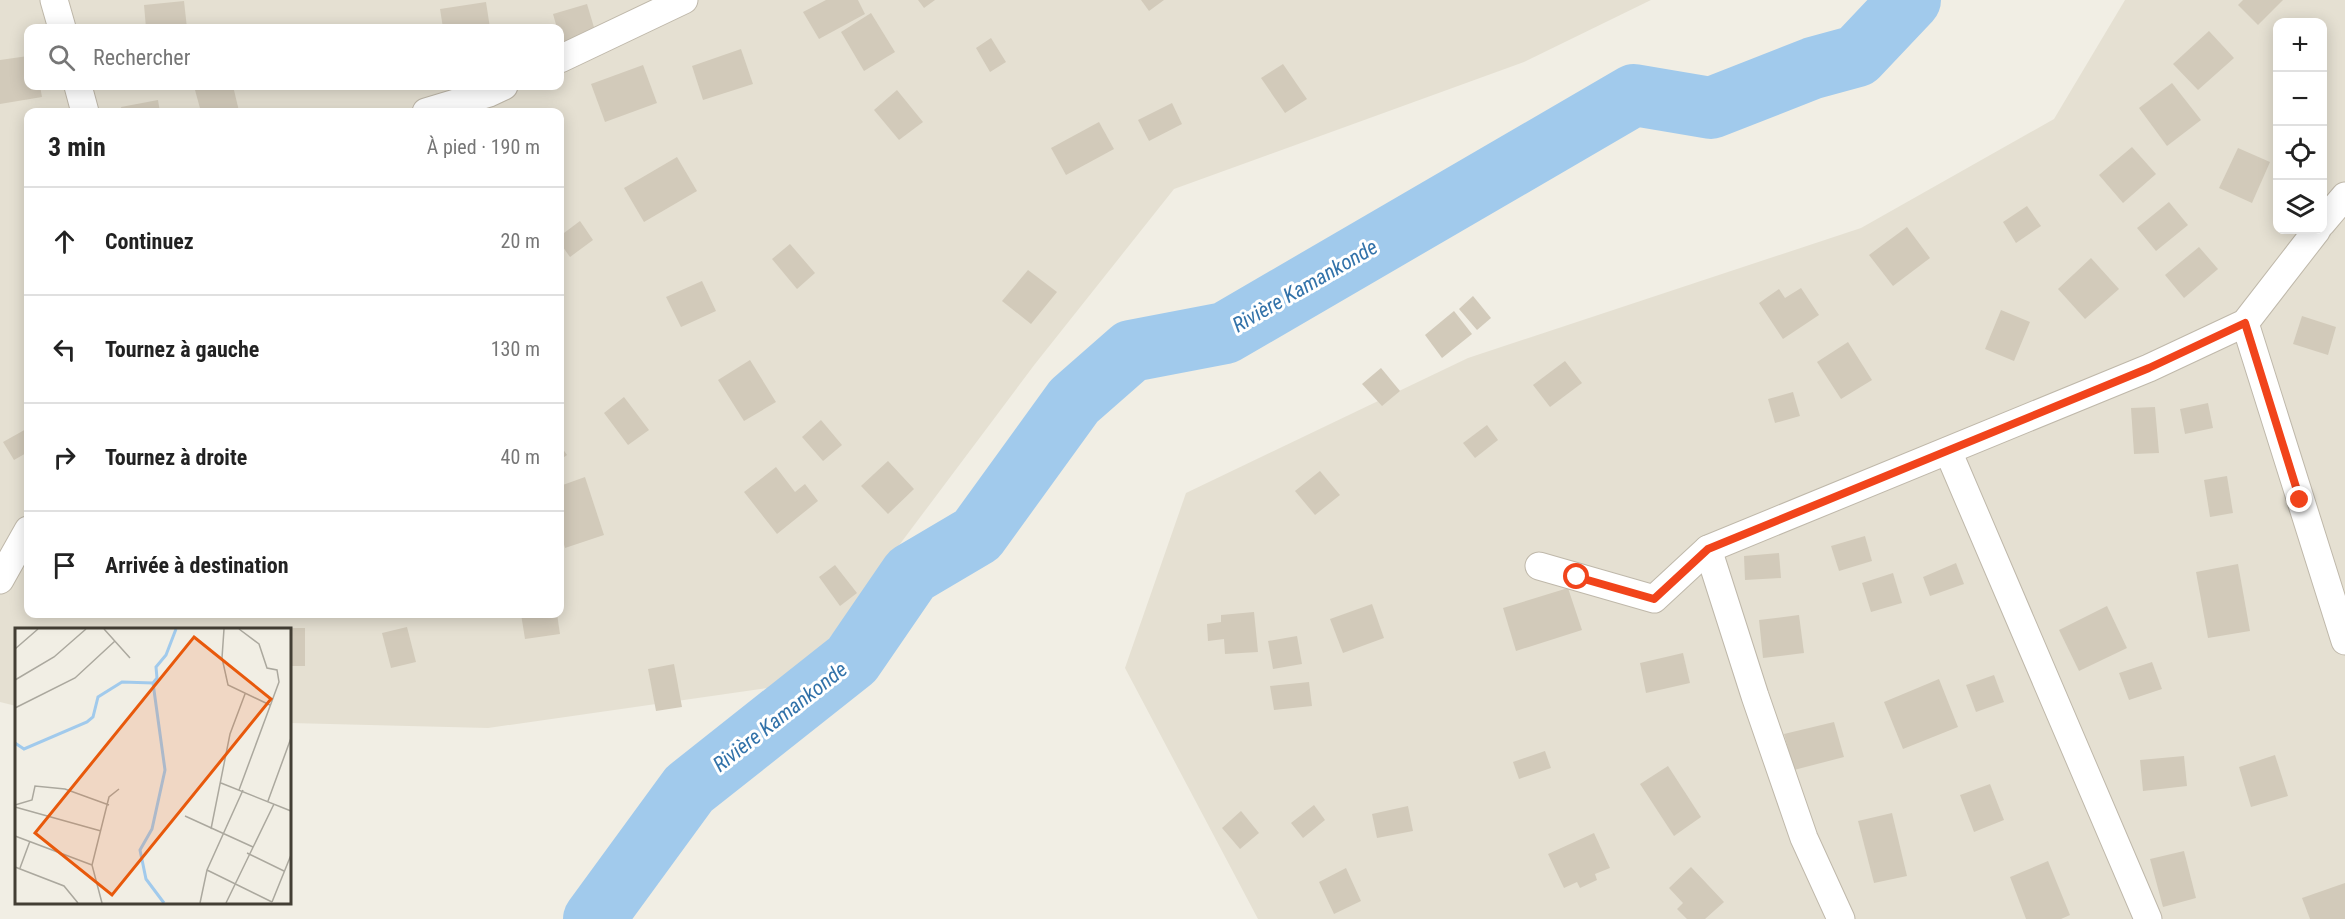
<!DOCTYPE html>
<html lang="fr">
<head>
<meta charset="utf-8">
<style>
	:root { --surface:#fff; --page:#f2f2f2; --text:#222; --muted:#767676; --line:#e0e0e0 }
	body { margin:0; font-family:"Roboto Condensed",sans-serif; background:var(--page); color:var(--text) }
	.controls { position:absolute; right:18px; top:18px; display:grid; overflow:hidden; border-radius:12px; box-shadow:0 3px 15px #0003 }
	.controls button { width:54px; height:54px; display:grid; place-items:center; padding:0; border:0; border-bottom:2px solid var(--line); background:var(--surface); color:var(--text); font:30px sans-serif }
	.stop { position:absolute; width:18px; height:18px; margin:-14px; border:4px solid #f1441b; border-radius:50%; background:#fff }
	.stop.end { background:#f1441b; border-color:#fff; box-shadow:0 2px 6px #0008 }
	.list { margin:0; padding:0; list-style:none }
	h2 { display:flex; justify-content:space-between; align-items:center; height:78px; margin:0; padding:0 24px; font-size:26px }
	h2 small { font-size:20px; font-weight:400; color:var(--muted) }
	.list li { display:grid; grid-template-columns:39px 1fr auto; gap:18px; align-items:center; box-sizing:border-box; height:108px; padding:0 24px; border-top:2px solid var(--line) }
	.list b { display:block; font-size:22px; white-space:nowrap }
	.list em { font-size:20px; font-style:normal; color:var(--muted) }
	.icon { flex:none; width:33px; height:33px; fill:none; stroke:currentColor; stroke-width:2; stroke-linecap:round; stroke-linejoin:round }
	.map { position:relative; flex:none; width:2345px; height:919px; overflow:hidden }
	.search { position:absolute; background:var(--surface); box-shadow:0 3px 15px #0003; left:24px; top:24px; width:540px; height:66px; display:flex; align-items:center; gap:15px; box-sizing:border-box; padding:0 21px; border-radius:12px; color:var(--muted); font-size:22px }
	.panel { position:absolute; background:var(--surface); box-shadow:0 3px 15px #0003; left:24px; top:108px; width:540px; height:510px; border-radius:12px }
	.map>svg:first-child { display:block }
	.residential { fill:#e5e0d2; fill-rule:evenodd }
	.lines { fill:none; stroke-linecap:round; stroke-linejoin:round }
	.river { stroke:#a1caec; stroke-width:62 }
	.building { fill:#d2caba }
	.minor-casing { stroke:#bfb8aa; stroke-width:29 }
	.minor { stroke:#fff; stroke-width:27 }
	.route { stroke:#f1441b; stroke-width:8 }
	.labels { text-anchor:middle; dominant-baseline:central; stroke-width:6; stroke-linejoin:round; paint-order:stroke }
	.water-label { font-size:21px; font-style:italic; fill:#3272a9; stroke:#fff }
	.inset-river { fill:none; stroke:#a1caec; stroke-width:3 }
	.inset-road { fill:none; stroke:#aba89e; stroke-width:1.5 }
	.view { fill:#e8590c; fill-opacity:0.15; stroke:#e8590c; stroke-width:3 }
	.inset-edge { fill:none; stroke:#433e34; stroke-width:3 }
</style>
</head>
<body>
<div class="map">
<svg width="2345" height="919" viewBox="0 0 2345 919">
	<rect width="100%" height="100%" fill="#f1eee4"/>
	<!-- residential -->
	<g class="residential">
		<path d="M0 0H1651L1524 62 1174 189 1035 364 795 684 488 728 290 723V630H16V706L0 702ZM28 28H560V86H28ZM28 112H560V614H28Z"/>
		<path d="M2125 0H2345V919H1258L1125 668 1186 493 1468 358 1861 228 2054 119ZM2278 22H2322V230H2278Z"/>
	</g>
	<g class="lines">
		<!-- river -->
		<path class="river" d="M594 919 689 789 852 660 911 574 977 535 1074 401 1131 351 1225 333 1634 95 1711 108 1813 68 1857 56 1910 0"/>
	</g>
	<!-- building -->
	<g class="building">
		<path d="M826 0H858L865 14 819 39 803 12Z"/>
		<path d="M918 0H935L924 8Z"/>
		<path d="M1141 0H1164L1149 11Z"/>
		<path d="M2243 0H2283L2258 25 2238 5Z"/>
		<path d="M184 1 187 28H146L144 5Z"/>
		<path d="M486 2 490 28H443L440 9Z"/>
		<path d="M587 4 596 34 562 44 560 28H557L553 14Z"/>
		<path d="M871 13 895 52 864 71 841 32Z"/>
		<path d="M2209 31 2234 58 2198 90 2173 64Z"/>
		<path d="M991 38 1006 62 990 72 976 48Z"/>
		<path d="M741 49 753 84 703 100 692 66Z"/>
		<path d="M28 56V86H40L42 97 0 104V60Z"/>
		<path d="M1283 64 1307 99 1285 113 1261 78Z"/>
		<path d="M643 65 657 103 605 122 591 84Z"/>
		<path d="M2172 83 2201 120 2167 146 2139 108Z"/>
		<path d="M215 86H233L239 111 201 112 195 90Z"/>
		<path d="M897 90 923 122 899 140 874 110Z"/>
		<path d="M158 100 160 112H122L121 107Z"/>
		<path d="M1172 103 1182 124 1149 141 1138 120Z"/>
		<path d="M1099 122 1114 149 1066 175 1051 148Z"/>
		<path d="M2132 147 2156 174 2123 203 2099 175Z"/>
		<path d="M2238 148 2270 162 2252 203 2219 188Z"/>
		<path d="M677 157 697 191 644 222 624 188Z"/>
		<path d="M2169 202 2188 225 2156 251 2137 228Z"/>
		<path d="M2027 206 2041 226 2016 243 2003 222Z"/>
		<path d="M580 221 593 240 570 257 560 243V236Z"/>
		<path d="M1907 227 1930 258 1893 286 1869 255Z"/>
		<path d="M790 244 815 273 797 289 772 259Z"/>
		<path d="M2199 247 2218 269 2184 298 2165 275Z"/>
		<path d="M2091 258 2119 289 2085 319 2058 289Z"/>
		<path d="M1028 270 1057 292 1031 324 1002 301Z"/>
		<path d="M702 281 716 311 681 327 666 297Z"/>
		<path d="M1801 288 1819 315 1783 339 1759 303 1779 289 1785 298Z"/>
		<path d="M1473 296 1491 318 1477 330 1459 309Z"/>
		<path d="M2001 310 2030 322 2014 361 1985 349Z"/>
		<path d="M1454 311 1472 334 1442 358 1425 335Z"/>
		<path d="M2302 316 2336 327 2328 355 2293 344Z"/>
		<path d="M1848 342 1872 380 1841 399 1817 362Z"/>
		<path d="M750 360 776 402 744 421 718 380Z"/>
		<path d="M1565 361 1582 383 1550 407 1533 385Z"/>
		<path d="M1381 368 1400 391 1382 406 1362 384Z"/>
		<path d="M1793 392 1800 416 1775 423 1768 399Z"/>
		<path d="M624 397 649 430 628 445 604 413Z"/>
		<path d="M2208 403 2213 428 2185 434 2180 409Z"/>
		<path d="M2155 407 2159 453 2134 454 2131 408Z"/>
		<path d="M821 420 842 445 823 461 802 437Z"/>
		<path d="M1487 425 1498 440 1475 458 1463 443Z"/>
		<path d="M28 428V452L14 460 3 442Z"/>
		<path d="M560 445 567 455 560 460Z"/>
		<path d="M888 461 914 489 888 514 861 486Z"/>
		<path d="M776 467 795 492 805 484 818 501 777 534 744 492Z"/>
		<path d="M1320 471 1340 495 1315 515 1295 491Z"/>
		<path d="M2227 476 2233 513 2210 517 2204 480Z"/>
		<path d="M585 477 604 535 565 548 560 530V486Z"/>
		<path d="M1865 536 1872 561 1839 571 1831 546Z"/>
		<path d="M1779 553 1781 578 1745 580 1744 556Z"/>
		<path d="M1956 563 1964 584 1930 596 1923 577Z"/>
		<path d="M2238 564 2250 631 2208 638 2196 572Z"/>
		<path d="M835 565 857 593 840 606 819 577Z"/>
		<path d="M1893 573 1902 603 1871 612 1862 583Z"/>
		<path d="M1568 588 1582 630 1516 651 1503 608Z"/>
		<path d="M1372 604 1384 638 1343 653 1330 619Z"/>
		<path d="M2107 606 2127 648 2079 671 2059 630Z"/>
		<path d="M1254 612 1258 652 1225 654 1224 639 1208 641 1207 624 1221 622V615Z"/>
		<path d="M521 614H557L560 634 525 639Z"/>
		<path d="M1799 615 1804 653 1763 658 1759 620Z"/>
		<path d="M407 627 416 662 391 668 382 633Z"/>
		<rect x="290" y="628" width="15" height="38"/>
		<path d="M1297 636 1302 664 1273 669 1268 641Z"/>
		<path d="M1683 653 1690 683 1646 693 1640 663Z"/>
		<path d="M2152 662 2162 689 2129 700 2119 673Z"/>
		<path d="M674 664 682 707 656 711 648 669Z"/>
		<path d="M1994 675 2004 702 1976 712 1966 685Z"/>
		<path d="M1939 679 1958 727 1903 749 1884 702Z"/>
		<path d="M1309 682 1312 706 1274 710 1270 686Z"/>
		<path d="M1834 722 1844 757 1794 770 1784 734Z"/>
		<path d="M1545 751 1551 768 1519 779 1513 762Z"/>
		<path d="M2275 755 2288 796 2251 807 2239 767Z"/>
		<path d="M2184 756 2187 786 2143 791 2140 760Z"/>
		<path d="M1668 766 1701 817 1674 836 1640 784Z"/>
		<path d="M1990 784 2004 820 1974 832 1960 795Z"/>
		<path d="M1314 805 1325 820 1303 838 1291 823Z"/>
		<path d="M1408 806 1413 831 1377 838 1372 814Z"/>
		<path d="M1241 811 1259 833 1240 849 1222 828Z"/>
		<path d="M1892 813 1907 876 1874 883 1858 821Z"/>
		<path d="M1594 833 1610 868 1595 874 1597 880 1580 888 1577 882 1564 888 1548 854Z"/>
		<path d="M2184 851 2196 898 2163 907 2150 859Z"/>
		<path d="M2048 861 2070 915 2061 919H2026L2010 877Z"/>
		<path d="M1691 867 1724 902 1705 919H1687L1677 909 1683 903 1669 888Z"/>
		<path d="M1346 868 1361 901 1334 914 1319 882Z"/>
		<path d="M2345 883V919H2310L2302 898Z"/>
	</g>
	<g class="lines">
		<!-- minor casing -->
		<g class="minor-casing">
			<g id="minor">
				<path d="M54 0 62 28"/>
				<path d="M560 59 684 0"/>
				<path d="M78 86 85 112"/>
				<path d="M426 112 489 93 504 86"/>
				<path d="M2322 223 2345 196"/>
				<path d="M2245 323 2345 641"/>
				<path d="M1948 451 2148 919"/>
				<path d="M1708 549 1755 696 1804 838 1841 919"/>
				<path d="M1539 566 1654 599 1708 549 2149 368 2245 323 2317 230"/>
				<path d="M0 580 28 530"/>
			</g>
		</g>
		<!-- minor -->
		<use href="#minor" class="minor"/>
	</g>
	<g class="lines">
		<!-- route -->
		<path class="route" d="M1577 577 1654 599 1708 549 2149 368 2245 323 2300 500"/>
	</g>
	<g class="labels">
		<!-- water labels -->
		<g class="water-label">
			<text transform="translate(1305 286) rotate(-30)">Rivière Kamankonde</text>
			<text transform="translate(780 717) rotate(-38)">Rivière Kamankonde</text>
		</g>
	</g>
	<!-- overview -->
	<g transform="translate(15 628)">
		<rect width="276" height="276" fill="#f1eee4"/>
		<path class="inset-river" d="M138 55 150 142 137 201 125 222 131 251 149 275M0 115 9 121 72 94 78 89 83 69 107 54 138 55 142 50 141 39 151 27 161 1"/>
		<path class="inset-road" d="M89 1 115 30M209 1 207 30 213 57 255 77M0 21 23 1M0 52 39 29 71 1M0 80 60 50 100 13M206 155 276 183M224 162 264 54 262 42 252 40 244 16 224 1M253 173 276 110M0 177 17 172 20 158 50 161 94 177M0 179 86 203M170 188 238 219M196 201 215 106 230 66M0 208 77 237M232 225 269 243M0 239 49 258 63 275M5 240 15 213M192 242 257 274M257 274 276 227M87 275 77 237 94 169 104 161M185 275 192 242 228 162M211 275 259 176"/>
		<path class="view" d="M179 9 256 71 97 267 20 205Z"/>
		<rect width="276" height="276" class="inset-edge"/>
	</g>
</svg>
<div class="controls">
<button>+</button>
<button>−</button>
<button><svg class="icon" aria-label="locate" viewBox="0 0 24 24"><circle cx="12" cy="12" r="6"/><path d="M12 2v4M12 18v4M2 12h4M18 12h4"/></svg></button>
<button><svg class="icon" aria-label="layers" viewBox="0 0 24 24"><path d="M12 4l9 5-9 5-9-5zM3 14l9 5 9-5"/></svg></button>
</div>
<div class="stop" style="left:1577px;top:577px"></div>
<div class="stop end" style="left:2300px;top:500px"></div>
<div class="search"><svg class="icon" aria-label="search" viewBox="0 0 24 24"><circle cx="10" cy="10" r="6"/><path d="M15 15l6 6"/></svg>Rechercher</div>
<section class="panel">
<h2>3 min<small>À pied · 190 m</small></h2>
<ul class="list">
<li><svg class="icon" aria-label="ahead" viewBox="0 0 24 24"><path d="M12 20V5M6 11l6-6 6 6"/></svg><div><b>Continuez</b></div><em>20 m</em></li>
<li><svg class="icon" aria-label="left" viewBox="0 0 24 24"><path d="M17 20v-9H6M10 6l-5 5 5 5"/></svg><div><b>Tournez à gauche</b></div><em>130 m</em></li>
<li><svg class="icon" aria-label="right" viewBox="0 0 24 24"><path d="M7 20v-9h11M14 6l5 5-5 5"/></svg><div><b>Tournez à droite</b></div><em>40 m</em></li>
<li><svg class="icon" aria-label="arrive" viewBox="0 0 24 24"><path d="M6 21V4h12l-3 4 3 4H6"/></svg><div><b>Arrivée à destination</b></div></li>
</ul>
</section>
</div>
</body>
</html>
